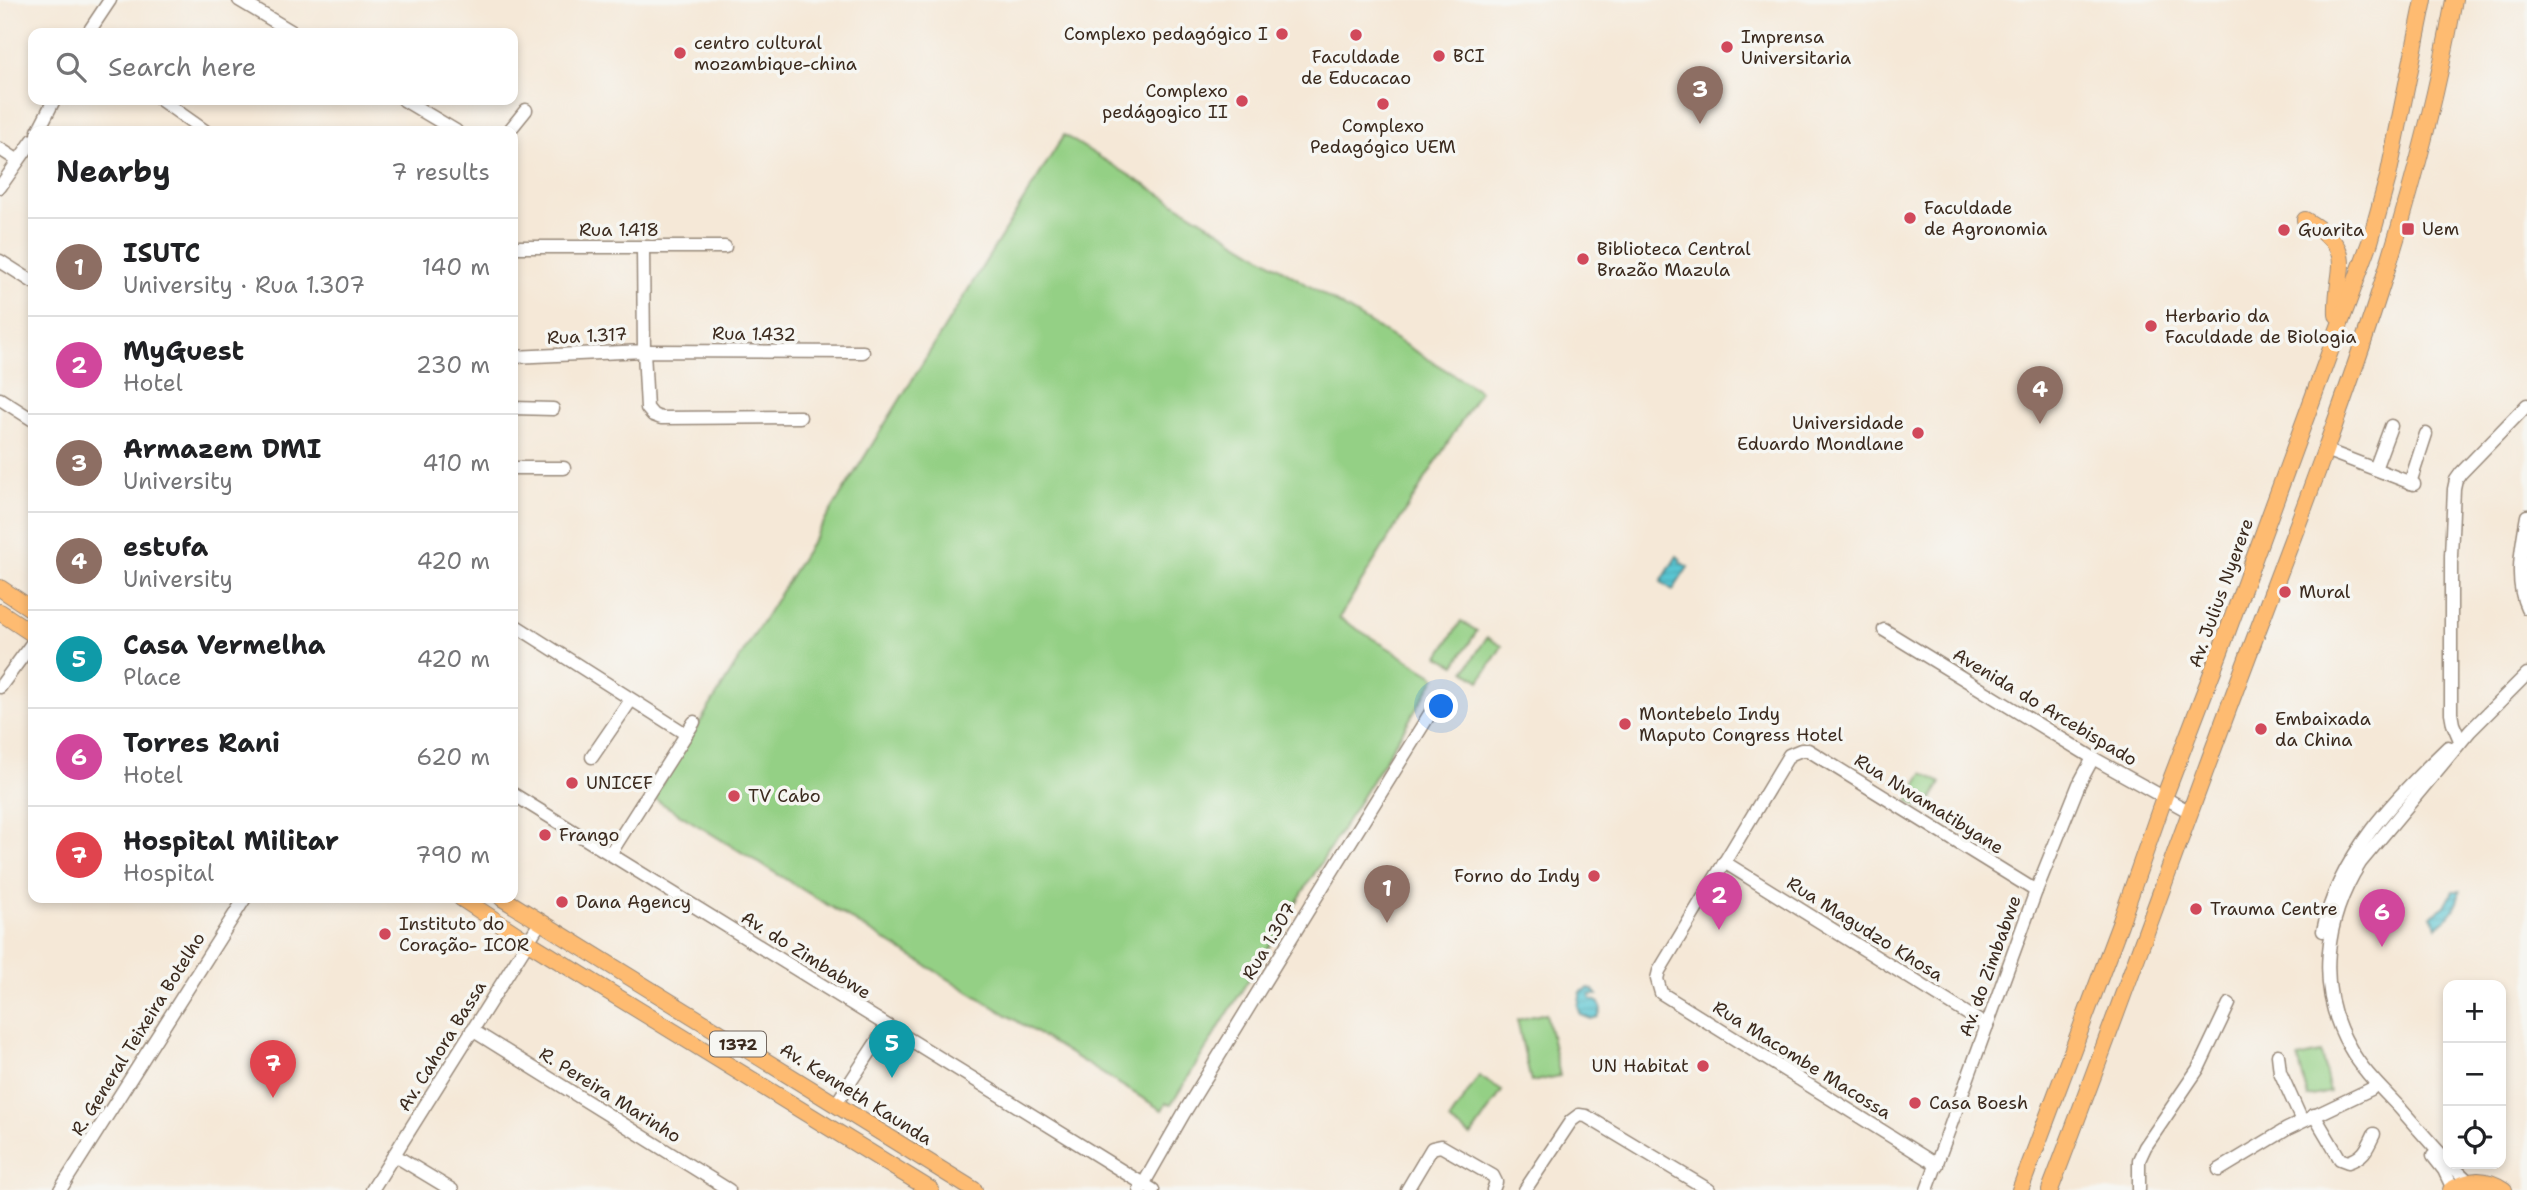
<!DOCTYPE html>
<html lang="en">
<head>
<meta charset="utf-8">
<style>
	:root { --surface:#fff; --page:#f2f2f2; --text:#202124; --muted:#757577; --line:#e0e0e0; --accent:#d1495b }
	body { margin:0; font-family:"Shantell Sans",sans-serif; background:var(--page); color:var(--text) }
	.controls { position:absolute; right:21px; bottom:21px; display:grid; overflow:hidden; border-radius:14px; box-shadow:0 4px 10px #0003 }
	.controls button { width:63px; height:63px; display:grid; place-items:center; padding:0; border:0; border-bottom:2px solid var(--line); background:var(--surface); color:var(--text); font:35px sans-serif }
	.you { position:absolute; left:1442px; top:707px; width:24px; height:24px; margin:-18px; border:5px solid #fff; border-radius:50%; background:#1a73e8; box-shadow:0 0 0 10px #1a73e833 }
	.badge { display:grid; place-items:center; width:46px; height:46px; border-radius:50%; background:var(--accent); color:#fff; font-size:23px; font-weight:700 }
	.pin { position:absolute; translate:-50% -58px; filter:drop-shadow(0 2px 4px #0008) }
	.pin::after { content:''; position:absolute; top:37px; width:24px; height:21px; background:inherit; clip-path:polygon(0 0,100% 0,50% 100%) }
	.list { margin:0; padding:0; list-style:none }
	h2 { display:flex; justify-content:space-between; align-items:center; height:91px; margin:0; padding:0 28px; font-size:30px }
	h2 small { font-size:23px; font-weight:400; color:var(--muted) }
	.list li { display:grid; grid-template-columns:46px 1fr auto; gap:21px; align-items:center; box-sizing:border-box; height:98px; padding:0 28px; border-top:2px solid var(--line) }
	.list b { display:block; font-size:26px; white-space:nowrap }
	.list p { margin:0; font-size:23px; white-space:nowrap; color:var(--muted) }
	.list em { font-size:23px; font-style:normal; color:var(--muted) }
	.icon { flex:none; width:38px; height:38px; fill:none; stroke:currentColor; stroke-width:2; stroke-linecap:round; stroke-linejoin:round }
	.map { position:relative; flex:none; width:2527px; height:1190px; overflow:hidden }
	.search { position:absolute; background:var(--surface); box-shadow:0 4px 10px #0003; left:28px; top:28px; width:490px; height:77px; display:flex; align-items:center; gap:18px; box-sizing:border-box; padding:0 24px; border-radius:14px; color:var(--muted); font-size:26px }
	.panel { position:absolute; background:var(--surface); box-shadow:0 4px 10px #0003; left:28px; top:126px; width:490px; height:777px; border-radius:14px }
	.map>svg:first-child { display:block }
	.grass { fill:#94d085; stroke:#687d52; stroke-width:2 }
	.water { fill:url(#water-rules); stroke:#4a7878; stroke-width:2 }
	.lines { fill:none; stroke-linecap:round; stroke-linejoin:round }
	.minor-casing { stroke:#98897a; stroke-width:15 }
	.major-casing { stroke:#98897a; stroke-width:18 }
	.minor { stroke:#fff; stroke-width:12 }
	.major { stroke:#febb71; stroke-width:16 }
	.poi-dot { fill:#d1495b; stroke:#f6f6f2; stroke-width:2.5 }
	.labels { text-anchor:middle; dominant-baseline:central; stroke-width:7; stroke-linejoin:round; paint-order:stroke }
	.shield { fill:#f6f6f2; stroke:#73675e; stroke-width:2 }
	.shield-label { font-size:16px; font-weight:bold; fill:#3b2a1e }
	.poi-label { font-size:18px; fill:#3b2a1e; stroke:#f6f6f2; text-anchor:start }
	.street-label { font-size:18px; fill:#3b2a1e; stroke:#f6f6f2 }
</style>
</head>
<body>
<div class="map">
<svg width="2527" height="1190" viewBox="0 0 2527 1190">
	<defs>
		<pattern id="water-rules" width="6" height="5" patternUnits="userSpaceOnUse" patternTransform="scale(1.75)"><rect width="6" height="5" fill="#59c5d2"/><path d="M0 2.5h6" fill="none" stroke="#4ea9b4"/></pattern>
	</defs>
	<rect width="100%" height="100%" fill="#f6f6f2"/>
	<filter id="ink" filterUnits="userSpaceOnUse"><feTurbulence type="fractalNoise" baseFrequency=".0143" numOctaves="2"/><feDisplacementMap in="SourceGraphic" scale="14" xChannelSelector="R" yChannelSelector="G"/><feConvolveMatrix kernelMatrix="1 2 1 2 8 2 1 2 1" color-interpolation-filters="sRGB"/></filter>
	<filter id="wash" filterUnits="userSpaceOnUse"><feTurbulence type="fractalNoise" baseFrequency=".00686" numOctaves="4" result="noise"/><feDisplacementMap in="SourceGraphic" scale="28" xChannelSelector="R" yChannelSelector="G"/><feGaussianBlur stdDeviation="1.57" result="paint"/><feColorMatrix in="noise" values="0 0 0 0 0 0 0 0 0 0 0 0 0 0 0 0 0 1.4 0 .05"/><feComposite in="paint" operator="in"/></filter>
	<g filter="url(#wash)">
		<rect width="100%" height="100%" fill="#f5e8d7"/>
		<!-- grass -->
		<g class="grass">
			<path d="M1064 135 1480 391 1339 618 1436 677 1171 1105 1166 1103 1162 1110 653 798Z"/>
			<path d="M1461 621 1477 631 1455 665 1439 656Z"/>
			<path d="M1487 637 1502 646 1480 681 1465 671Z"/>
			<path d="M1923 773 1941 783 1926 811 1908 801Z"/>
			<path d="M1546 1013 1560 1076 1531 1082 1517 1020Z"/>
			<path d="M2321 1053 2330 1092 2308 1097 2298 1058Z"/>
			<path d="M1479 1076 1502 1091 1471 1136 1449 1121Z"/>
		</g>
		<!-- water -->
		<g class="water">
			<path d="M1677 556 1681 559 1680 562 1688 567 1673 590 1661 582Z"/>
			<path d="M2453 891H2460C2457 908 2449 917 2436 927L2432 915 2445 906Z"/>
			<path d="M1589 988 1594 990 1598 995H1591L1590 998 1599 1003 1601 1010 1598 1017 1591 1019 1581 1015 1578 1007 1581 992Z"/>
		</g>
	</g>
	<g filter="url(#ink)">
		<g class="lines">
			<!-- minor casing -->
			<g class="minor-casing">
				<g id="minor">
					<path d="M239 0 294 33"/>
					<path d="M88 33 110 0"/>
					<path d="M161 100 205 131"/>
					<path d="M404 100 456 131"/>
					<path d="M38 131 54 100"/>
					<path d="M509 131 526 110"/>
					<path d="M0 149 17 160"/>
					<path d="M0 187 33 140"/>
					<path d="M513 247H725"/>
					<path d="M0 261 33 282"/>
					<path d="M513 357 644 351 643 248"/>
					<path d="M0 399 33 420"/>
					<path d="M513 408 553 409"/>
					<path d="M800 417 661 418 653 415 647 408 644 351 863 352"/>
					<path d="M2325 450 2414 484"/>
					<path d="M513 468H564"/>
					<path d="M2375 469 2391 426"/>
					<path d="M2410 483 2426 434"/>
					<path d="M2527 516C2522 545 2514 581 2527 608"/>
					<path d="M513 624 686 734"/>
					<path d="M1884 630 2093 758 2190 812"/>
					<path d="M0 687 33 642"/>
					<path d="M2459 738 2453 724 2451 713V556L2454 489 2456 480 2461 473 2527 405"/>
					<path d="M592 757 631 700"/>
					<path d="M513 794 1153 1190"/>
					<path d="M610 854 694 722"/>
					<path d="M1724 862 1987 1026"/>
					<path d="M2323 931C2338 856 2395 798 2448 747"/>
					<path d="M472 1030 729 1190"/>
					<path d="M2278 1055 2280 1072 2302 1121"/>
					<path d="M836 1104 887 1026"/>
					<path d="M2314 1115 2340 1159 2348 1162C2364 1157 2367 1149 2374 1134"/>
					<path d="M394 1155 452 1190"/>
					<path d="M2433 1156 2444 1170 2453 1189"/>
					<path d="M2448 1162C2431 1144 2415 1125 2398 1106 2380 1087 2362 1070 2350 1048 2315 988 2325 919 2360 863L2470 731 2527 674"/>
					<path d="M2450 1164 2468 1181"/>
					<path d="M1937 1165 1661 993 1657 979 1659 971 1789 755 1801 750H1808L2036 891"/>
					<path d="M2219 1170 2287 1129 2371 1089"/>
					<path d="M60 1190 245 898"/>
					<path d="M372 1190 541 921"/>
					<path d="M1140 1190 1184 1113 1326 881 1431 712"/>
					<path d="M1407 1190 1432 1148 1441 1146 1493 1176 1496 1182 1493 1190"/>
					<path d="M1525 1190 1571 1121 1579 1115 1586 1116 1709 1190"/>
					<path d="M1927 1190 2036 891 2079 784 2093 758"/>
					<path d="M2139 1190V1160L2145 1147 2198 1069 2229 1004"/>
				</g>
			</g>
			<!-- major casing -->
			<g class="major-casing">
				<g id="major">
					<path d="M2305 220C2360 252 2335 266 2337 315"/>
					<path d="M0 588 33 610"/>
					<path d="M0 612 33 634"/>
					<path d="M461 898 528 942 931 1190"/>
					<path d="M502 898 974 1190"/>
					<path d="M2020 1190 2120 924 2164 798 2221 649 2370 242 2388 177 2424 0"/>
					<path d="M2050 1190C2118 1013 2181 834 2248 656 2329 442 2414 226 2454 0"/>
					<path d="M2451 1190C2470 1179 2485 1177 2504 1190"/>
				</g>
			</g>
			<!-- minor -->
			<use href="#minor" class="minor"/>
			<!-- major -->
			<use href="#major" class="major"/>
		</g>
	</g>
	<!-- markers -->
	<g class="poi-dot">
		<circle cx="1282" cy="34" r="7"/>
		<circle cx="1356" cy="35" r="7"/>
		<circle cx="1727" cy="47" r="7"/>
		<circle cx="680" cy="53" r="7"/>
		<circle cx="1439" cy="56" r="7"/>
		<circle cx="1242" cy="101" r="7"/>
		<circle cx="1383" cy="104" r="7"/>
		<circle cx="1910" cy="218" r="7"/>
		<rect x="2401" y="222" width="14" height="14" rx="3.5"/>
		<circle cx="2284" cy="230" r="7"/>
		<circle cx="1583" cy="259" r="7"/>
		<circle cx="2151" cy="326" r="7"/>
		<circle cx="1918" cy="433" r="7"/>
		<circle cx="2285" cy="592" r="7"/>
		<circle cx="1625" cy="724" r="7"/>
		<circle cx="2261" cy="729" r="7"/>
		<circle cx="572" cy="783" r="7"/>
		<circle cx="734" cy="796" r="7"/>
		<circle cx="545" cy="835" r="7"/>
		<circle cx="1594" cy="876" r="7"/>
		<circle cx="562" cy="902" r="7"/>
		<circle cx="2196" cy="909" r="7"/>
		<circle cx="385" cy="934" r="7"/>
		<circle cx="1703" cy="1066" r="7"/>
		<circle cx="1915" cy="1103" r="7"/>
	</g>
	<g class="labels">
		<!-- shield labels -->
		<rect class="shield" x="710" y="1031.5" width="56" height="25" rx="5"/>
		<g class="shield-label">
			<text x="738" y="1044">1372</text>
		</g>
		<!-- poi labels -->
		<g class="poi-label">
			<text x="1268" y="34" text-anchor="end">Complexo pedagógico I</text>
			<text x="1741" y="37">Imprensa<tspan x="1741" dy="21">Universitaria</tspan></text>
			<text x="694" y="43">centro cultural<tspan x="694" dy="21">mozambique-china</tspan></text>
			<text x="1453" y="56">BCI</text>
			<text x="1356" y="57" text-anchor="middle">Faculdade<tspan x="1356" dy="21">de Educacao</tspan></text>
			<text x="1228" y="91" text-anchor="end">Complexo<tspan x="1228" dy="21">pedágogico II</tspan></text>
			<text x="1383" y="126" text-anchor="middle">Complexo<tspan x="1383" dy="21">Pedagógico UEM</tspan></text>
			<text x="1924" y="208">Faculdade<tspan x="1924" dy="21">de Agronomia</tspan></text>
			<text x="2422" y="229">Uem</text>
			<text x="2298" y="230">Guarita</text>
			<text x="1597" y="249">Biblioteca Central<tspan x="1597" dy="21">Brazão Mazula</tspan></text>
			<text x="2165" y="316">Herbario da<tspan x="2165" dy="21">Faculdade de Biologia</tspan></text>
			<text x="1904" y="423" text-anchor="end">Universidade<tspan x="1904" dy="21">Eduardo Mondlane</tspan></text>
			<text x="2299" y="592">Mural</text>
			<text x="1639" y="714">Montebelo Indy<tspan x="1639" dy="21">Maputo Congress Hotel</tspan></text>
			<text x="2275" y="719">Embaixada<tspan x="2275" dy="21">da China</tspan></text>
			<text x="586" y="783">UNICEF</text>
			<text x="748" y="796">TV Cabo</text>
			<text x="559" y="835">Frango</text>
			<text x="1580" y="876" text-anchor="end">Forno do Indy</text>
			<text x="576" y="902">Dana Agency</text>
			<text x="2210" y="909">Trauma Centre</text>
			<text x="399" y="924">Instituto do<tspan x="399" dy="21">Coração- ICOR</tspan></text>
			<text x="1689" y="1066" text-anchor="end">UN Habitat</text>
			<text x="1929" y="1103">Casa Boesh</text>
		</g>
		<!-- street labels -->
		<g class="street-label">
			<text x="619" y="230">Rua 1.418</text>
			<text transform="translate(754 334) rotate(1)">Rua 1.432</text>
			<text transform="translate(587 336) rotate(-3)">Rua 1.317</text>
			<text transform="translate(2221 593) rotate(-70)">Av. Julius Nyerere</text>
			<text transform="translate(2045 707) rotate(31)">Avenida do Arcebispado</text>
			<text transform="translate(1929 804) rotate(32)">Rua Nwamatibyane</text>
			<text transform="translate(1865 929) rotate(32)">Rua Magudzo Khosa</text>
			<text transform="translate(1269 941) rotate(-59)">Rua 1.307</text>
			<text transform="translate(806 955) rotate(32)">Av. do Zimbabwe</text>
			<text transform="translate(1990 966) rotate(-70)">Av. do Zimbabwe</text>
			<text transform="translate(138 1034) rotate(-58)">R. General Teixeira Botelho</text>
			<text transform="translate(442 1046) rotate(-58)">Av. Cahora Bassa</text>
			<text transform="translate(1802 1060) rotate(32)">Rua Macombe Macossa</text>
			<text transform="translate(856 1094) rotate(32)">Av. Kenneth Kaunda</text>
			<text transform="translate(610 1095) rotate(32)">R. Pereira Marinho</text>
		</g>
	</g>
</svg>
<div class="controls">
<button>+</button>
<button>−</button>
<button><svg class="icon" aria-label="locate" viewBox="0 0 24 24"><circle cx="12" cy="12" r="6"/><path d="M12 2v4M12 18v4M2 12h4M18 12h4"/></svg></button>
</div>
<div class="you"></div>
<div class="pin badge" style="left:1387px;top:923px;background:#8d6e63">1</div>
<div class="pin badge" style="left:1719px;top:930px;background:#d1479c">2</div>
<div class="pin badge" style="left:1700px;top:124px;background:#8d6e63">3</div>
<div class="pin badge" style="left:2040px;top:424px;background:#8d6e63">4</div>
<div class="pin badge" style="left:892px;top:1078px;background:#0f9aa8">5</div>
<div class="pin badge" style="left:2382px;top:947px;background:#d1479c">6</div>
<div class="pin badge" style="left:273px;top:1098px;background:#e0444e">7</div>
<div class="search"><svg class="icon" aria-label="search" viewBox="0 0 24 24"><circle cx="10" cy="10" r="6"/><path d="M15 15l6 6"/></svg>Search here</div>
<section class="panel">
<h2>Nearby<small>7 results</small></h2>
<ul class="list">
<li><span class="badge" style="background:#8d6e63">1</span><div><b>ISUTC</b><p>University · Rua 1.307</p></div><em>140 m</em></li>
<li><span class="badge" style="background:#d1479c">2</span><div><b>MyGuest</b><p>Hotel</p></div><em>230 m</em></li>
<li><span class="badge" style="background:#8d6e63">3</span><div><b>Armazem DMI</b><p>University</p></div><em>410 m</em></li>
<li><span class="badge" style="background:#8d6e63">4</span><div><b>estufa</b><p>University</p></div><em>420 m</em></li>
<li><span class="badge" style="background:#0f9aa8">5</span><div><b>Casa Vermelha</b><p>Place</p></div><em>420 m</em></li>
<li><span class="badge" style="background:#d1479c">6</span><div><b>Torres Rani</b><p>Hotel</p></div><em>620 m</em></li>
<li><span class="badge" style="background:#e0444e">7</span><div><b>Hospital Militar</b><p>Hospital</p></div><em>790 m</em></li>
</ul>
</section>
</div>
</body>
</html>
